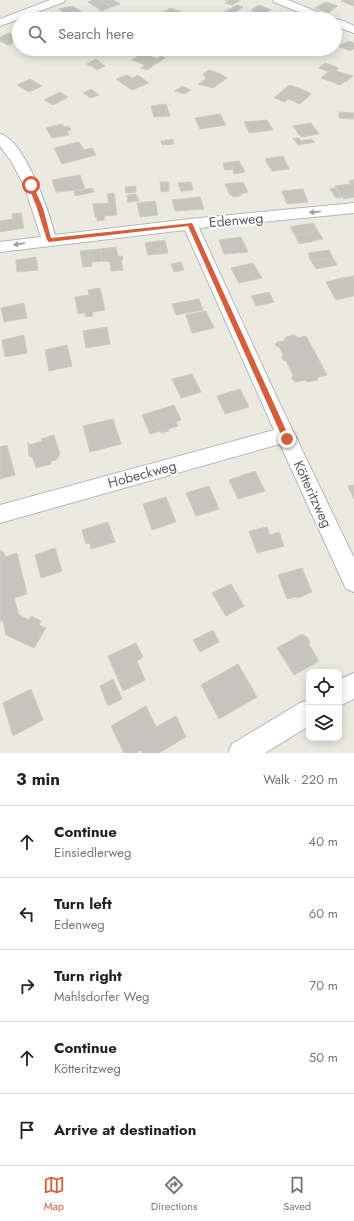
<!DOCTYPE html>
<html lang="en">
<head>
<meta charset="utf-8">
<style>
	:root { --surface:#fff; --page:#f2f2f2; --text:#222; --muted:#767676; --line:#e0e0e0; --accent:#d75e3a }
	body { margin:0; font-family:Jost,sans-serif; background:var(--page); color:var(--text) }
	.controls { position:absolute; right:12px; bottom:12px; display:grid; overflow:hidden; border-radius:8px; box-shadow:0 2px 10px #0003 }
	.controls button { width:36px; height:36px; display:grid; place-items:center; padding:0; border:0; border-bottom:1px solid var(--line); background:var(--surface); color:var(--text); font:20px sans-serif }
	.stop { position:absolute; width:12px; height:12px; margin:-9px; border:3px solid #d75e3a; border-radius:50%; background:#fff }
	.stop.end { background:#d75e3a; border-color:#fff; box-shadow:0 1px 4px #0008 }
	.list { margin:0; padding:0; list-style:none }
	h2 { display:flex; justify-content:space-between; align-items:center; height:52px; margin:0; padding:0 16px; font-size:17px }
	h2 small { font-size:13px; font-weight:400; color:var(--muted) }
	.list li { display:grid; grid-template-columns:26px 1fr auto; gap:12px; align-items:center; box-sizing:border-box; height:72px; padding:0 16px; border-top:1px solid var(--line) }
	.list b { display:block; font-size:15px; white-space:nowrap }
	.list p { margin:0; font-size:13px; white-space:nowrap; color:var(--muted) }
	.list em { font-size:13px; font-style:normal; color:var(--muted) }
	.icon { flex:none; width:22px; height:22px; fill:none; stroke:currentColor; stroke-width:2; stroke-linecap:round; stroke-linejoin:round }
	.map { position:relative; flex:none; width:354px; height:753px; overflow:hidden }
	.search { position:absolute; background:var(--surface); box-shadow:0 2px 10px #0003; left:12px; right:12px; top:12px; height:44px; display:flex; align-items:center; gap:10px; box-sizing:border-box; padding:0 14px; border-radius:22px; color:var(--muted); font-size:15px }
	.sheet { height:412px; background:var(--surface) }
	nav { display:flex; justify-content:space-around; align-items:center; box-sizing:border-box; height:56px; border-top:1px solid var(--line); background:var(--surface); font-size:11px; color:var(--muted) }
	nav a { display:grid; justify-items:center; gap:2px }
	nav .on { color:var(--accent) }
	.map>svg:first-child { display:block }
	.building { fill:#c6c4be; stroke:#ceccbf }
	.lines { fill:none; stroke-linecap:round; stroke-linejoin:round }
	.street-casing { stroke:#b6b7bc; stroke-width:2 }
	.street { fill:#fff; fill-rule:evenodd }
	.oneway { fill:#9b9da0 }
	.route { fill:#d75e3a }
	.labels { text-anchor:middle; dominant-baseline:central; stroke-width:3.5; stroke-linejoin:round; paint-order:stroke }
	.street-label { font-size:14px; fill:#595b60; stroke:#fff }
</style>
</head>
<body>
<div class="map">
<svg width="354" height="753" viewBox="0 0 354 753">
	<rect width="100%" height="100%" fill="#eaeae0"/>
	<!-- building -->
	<g class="building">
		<path d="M94 0H99L111 7 102 11 88 2Z"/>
		<path d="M99 0H113L120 4 111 7Z"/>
		<path d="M225 0H241L232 5 225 3 228 1Z"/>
		<path d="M343 0H354V6L341 1Z"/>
		<path d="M326 2 338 6 328 13 315 8Z"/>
		<path d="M237 5 243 7 231 15 224 12Z"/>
		<path d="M259 5 271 10 258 17 251 14 255 12 251 10Z"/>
		<path d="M73 6 81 11 68 15 59 9Z"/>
		<path d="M170 8 182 12 173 19 160 14Z"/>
		<path d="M150 14 158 17 148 19 143 17Z"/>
		<path d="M287 15 297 19H279Z"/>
		<path d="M9 33 19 39V40L8 45 0 41V37Z"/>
		<path d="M349 41 354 43V49L350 51 339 46Z"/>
		<path d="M143 53 157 59 161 56 165 58 147 70 141 68 145 65 132 60Z"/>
		<path d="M96 59 100 62 90 66 87 64Z"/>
		<path d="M100 63 105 66 97 70 92 66Z"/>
		<path d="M325 63 339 68 336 71 332 69 329 72 319 68Z"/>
		<path d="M332 69 336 71 353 76 346 82H344L340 85 321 78Z"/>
		<path d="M209 70 221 74 227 78 213 88 198 84 206 79 203 74Z"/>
		<path d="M127 75 132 78 138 75 149 83 132 90 116 79Z"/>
		<path d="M30 79 42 86 29 92 17 85Z"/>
		<path d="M289 85 301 89 311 94 300 104 288 99 285 102 274 98Z"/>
		<path d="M182 86 191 90 185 94 175 91Z"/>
		<path d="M91 89 99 95 91 98 83 93Z"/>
		<path d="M60 92 68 97 53 105 44 100Z"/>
		<path d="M166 104 170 116 154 117 151 106Z"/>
		<path d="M339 112 354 113V119L339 118Z"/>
		<path d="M220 114 226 125 200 129 195 118Z"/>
		<path d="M267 120 273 130 249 133 244 122Z"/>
		<path d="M311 123 319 134 301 137 293 126Z"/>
		<path d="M62 124 64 127 69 126 71 130 67 131 69 135 52 138 46 128Z"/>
		<path d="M293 138H299L301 141 312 139 315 142 298 145Z"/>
		<path d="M173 139 174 144 162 145 161 141Z"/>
		<path d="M79 142 84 150 92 148 96 155 62 164 54 148Z"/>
		<path d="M283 156 289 169 272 171 265 159Z"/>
		<path d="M239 161 245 172 234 174 233 169 225 170 223 163Z"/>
		<path d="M80 175 85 189 56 192 52 180Z"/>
		<path d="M354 180V197L344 199 335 186 351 184 349 181Z"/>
		<path d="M160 182H169V191L161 192Z"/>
		<path d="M191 182 193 190 181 191 178 183Z"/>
		<path d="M243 182 248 192 240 194 241 196 233 197 232 195H230L225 184Z"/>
		<path d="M136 186V192L126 193 125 187Z"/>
		<path d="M93 188 94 192 75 196 74 191Z"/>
		<path d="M335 188 342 197 336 198 330 189Z"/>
		<path d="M303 189 308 202 287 204 282 191Z"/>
		<path d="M114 193 117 215 104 216 105 220 97 221V217H95L93 204 109 203 107 194Z"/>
		<path d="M136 194 139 201 128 202 127 195Z"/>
		<path d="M200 197 204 209 175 211 172 200Z"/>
		<path d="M155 201 158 215 140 217 137 203Z"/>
		<path d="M21 213 24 228 0 232V221L13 219 12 214Z"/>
		<path d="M313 223 318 231 295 235 290 227Z"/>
		<path d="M318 231 323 239 299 244 295 235Z"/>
		<path d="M241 237 248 252 224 254 219 240Z"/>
		<path d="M165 240 168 253 148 255 145 243Z"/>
		<path d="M116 247 118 256H122L123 260H121L123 270 111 271 110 262 102 261 100 249Z"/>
		<path d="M100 249 102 261 91 262 92 266 83 267 80 251Z"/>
		<path d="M329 250 333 258 311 261 308 253Z"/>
		<path d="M36 257 38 270 17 272 16 260Z"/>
		<path d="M333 258 337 265 316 269 311 261Z"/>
		<path d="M181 262 184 270 174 272 171 264Z"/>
		<path d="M253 263 262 278 239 283 231 268Z"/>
		<path d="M354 276V296H353L342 278Z"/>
		<path d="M342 278 353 296 336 300 326 282Z"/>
		<path d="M100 288 105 310 92 312 93 316 86 317 85 313 78 314 75 297 89 295 88 290Z"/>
		<path d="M269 292 274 302 256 306 251 296Z"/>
		<path d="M199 299 203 310 176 315 172 304Z"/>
		<path d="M24 303 27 318 4 322 1 308Z"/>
		<path d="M206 311 214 328 192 333 186 315Z"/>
		<path d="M107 327 110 344 86 348 83 331Z"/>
		<path d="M24 335 27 353 5 357 2 340Z"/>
		<path d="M294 335 298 338 306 336 327 375 318 377 317 380 309 382 305 380 296 382 293 380 292 378 293 375 286 361 283 360 282 357 283 355 280 348 275 345 277 342 284 341 286 337Z"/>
		<path d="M67 345 72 366 49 371 45 350Z"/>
		<path d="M192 374 201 392 181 398 172 379Z"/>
		<path d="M240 389 249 407 225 414 217 396Z"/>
		<path d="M174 405 181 420 176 422 178 426 168 429 169 431 161 433 160 431 150 434 142 415Z"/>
		<path d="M113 419 121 444 90 452 83 426Z"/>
		<path d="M54 435 60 454 56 460 51 461V464L36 468 33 458 29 456 28 442 30 445 42 441 41 439Z"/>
		<path d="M7 445 15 475 0 479V447Z"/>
		<path d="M255 471 265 491 238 499 229 480Z"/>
		<path d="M354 485V499L348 486Z"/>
		<path d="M209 486 219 509 196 516 186 493Z"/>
		<path d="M166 497 176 522 152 530 143 504Z"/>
		<path d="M108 522 115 542 91 549 90 543 86 544 82 530Z"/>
		<path d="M267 527 270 535 279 532 284 546 257 553 249 531Z"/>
		<path d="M55 548 62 571 41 578 35 555Z"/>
		<path d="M0 550 4 553 5 557 17 553 27 594 14 598 19 615 29 620 31 616 41 621 39 625 46 628 34 648 6 635 3 620 0 622Z"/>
		<path d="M302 568 312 592 298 598 295 597 287 599 278 575Z"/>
		<path d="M231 584 244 606 226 616 212 593Z"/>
		<path d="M213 630 219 642 200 652 193 640Z"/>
		<path d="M302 634 307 637 310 642 309 645 319 661 294 675 277 648Z"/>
		<path d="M136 643 143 657 137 661 145 680 123 691 108 656Z"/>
		<path d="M238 664 257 697 219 719 201 685Z"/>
		<path d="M113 679 122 699 108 706 100 686Z"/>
		<path d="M31 689 43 720 13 736 3 703Z"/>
		<path d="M146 706 156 727 176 716 186 737 159 753H142L141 750 136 753H124L111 726Z"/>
	</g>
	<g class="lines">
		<!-- street casing -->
		<g class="street-casing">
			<g id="street">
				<path d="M50 0H65L64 2 0 26V19Z"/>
				<path d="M273 0H288L330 17 332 19H316L274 2Z"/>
				<path d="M334 19C341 19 348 23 354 26V33L335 26V19Z"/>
				<path d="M0 134C25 140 49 212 55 235L190 219 354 203V213L199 228 278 400 354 558V592L346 589 280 444 0 523V505L274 430 185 230 0 252V242L41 237 24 185 11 161 0 146Z"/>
				<path d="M354 673V699L339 706V680Z"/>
				<path d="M309 700V726L265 753H228L232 744 300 703Z"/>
			</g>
		</g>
		<!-- street -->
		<use href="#street" class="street"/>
	</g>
	<!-- one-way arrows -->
	<defs><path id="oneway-solid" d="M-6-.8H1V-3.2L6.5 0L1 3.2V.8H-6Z"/></defs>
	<g class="oneway">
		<use href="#oneway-solid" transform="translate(315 212) rotate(175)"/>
		<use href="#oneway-solid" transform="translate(19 244) rotate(172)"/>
	</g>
	<!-- route -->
	<path class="route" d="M31 183 33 185 43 208 51 238 192 223 290 439 289 441H287L283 439 188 226 49 242 47 240 37 208 28 185Z"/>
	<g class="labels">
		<!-- street labels -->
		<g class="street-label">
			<text transform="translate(236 220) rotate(-5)">Edenweg</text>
			<text transform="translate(142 474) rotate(-15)">Hobeckweg</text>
			<text transform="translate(313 494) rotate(65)">Kötteritzweg</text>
		</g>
	</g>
</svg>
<div class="controls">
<button><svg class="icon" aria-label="locate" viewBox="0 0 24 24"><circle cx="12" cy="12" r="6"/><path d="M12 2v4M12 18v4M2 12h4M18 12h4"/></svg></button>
<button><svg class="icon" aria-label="layers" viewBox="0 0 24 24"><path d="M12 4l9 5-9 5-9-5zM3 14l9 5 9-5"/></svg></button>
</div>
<div class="stop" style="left:31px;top:185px"></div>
<div class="stop end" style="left:287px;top:439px"></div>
<div class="search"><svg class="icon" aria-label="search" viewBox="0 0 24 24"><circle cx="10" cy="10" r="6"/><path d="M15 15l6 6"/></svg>Search here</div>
</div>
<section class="sheet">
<h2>3 min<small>Walk · 220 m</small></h2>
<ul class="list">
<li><svg class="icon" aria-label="ahead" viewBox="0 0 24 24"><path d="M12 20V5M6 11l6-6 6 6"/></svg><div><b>Continue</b><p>Einsiedlerweg</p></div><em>40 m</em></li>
<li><svg class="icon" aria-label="left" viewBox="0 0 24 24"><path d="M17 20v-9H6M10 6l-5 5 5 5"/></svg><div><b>Turn left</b><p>Edenweg</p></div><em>60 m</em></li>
<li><svg class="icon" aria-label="right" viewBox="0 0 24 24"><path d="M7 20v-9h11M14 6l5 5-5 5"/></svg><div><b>Turn right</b><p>Mahlsdorfer Weg</p></div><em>70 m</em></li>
<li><svg class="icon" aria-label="ahead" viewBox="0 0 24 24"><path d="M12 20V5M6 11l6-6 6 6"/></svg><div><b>Continue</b><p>Kötteritzweg</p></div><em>50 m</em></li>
<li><svg class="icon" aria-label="arrive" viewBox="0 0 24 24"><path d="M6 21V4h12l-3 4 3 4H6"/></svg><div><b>Arrive at destination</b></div></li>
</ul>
</section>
<nav>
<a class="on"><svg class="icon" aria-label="map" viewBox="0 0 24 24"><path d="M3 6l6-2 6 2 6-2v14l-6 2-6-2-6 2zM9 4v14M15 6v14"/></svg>Map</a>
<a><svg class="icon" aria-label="directions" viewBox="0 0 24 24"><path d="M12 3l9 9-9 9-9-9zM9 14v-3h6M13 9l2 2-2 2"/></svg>Directions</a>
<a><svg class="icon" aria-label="saved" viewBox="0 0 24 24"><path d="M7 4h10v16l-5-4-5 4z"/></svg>Saved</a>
</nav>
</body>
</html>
